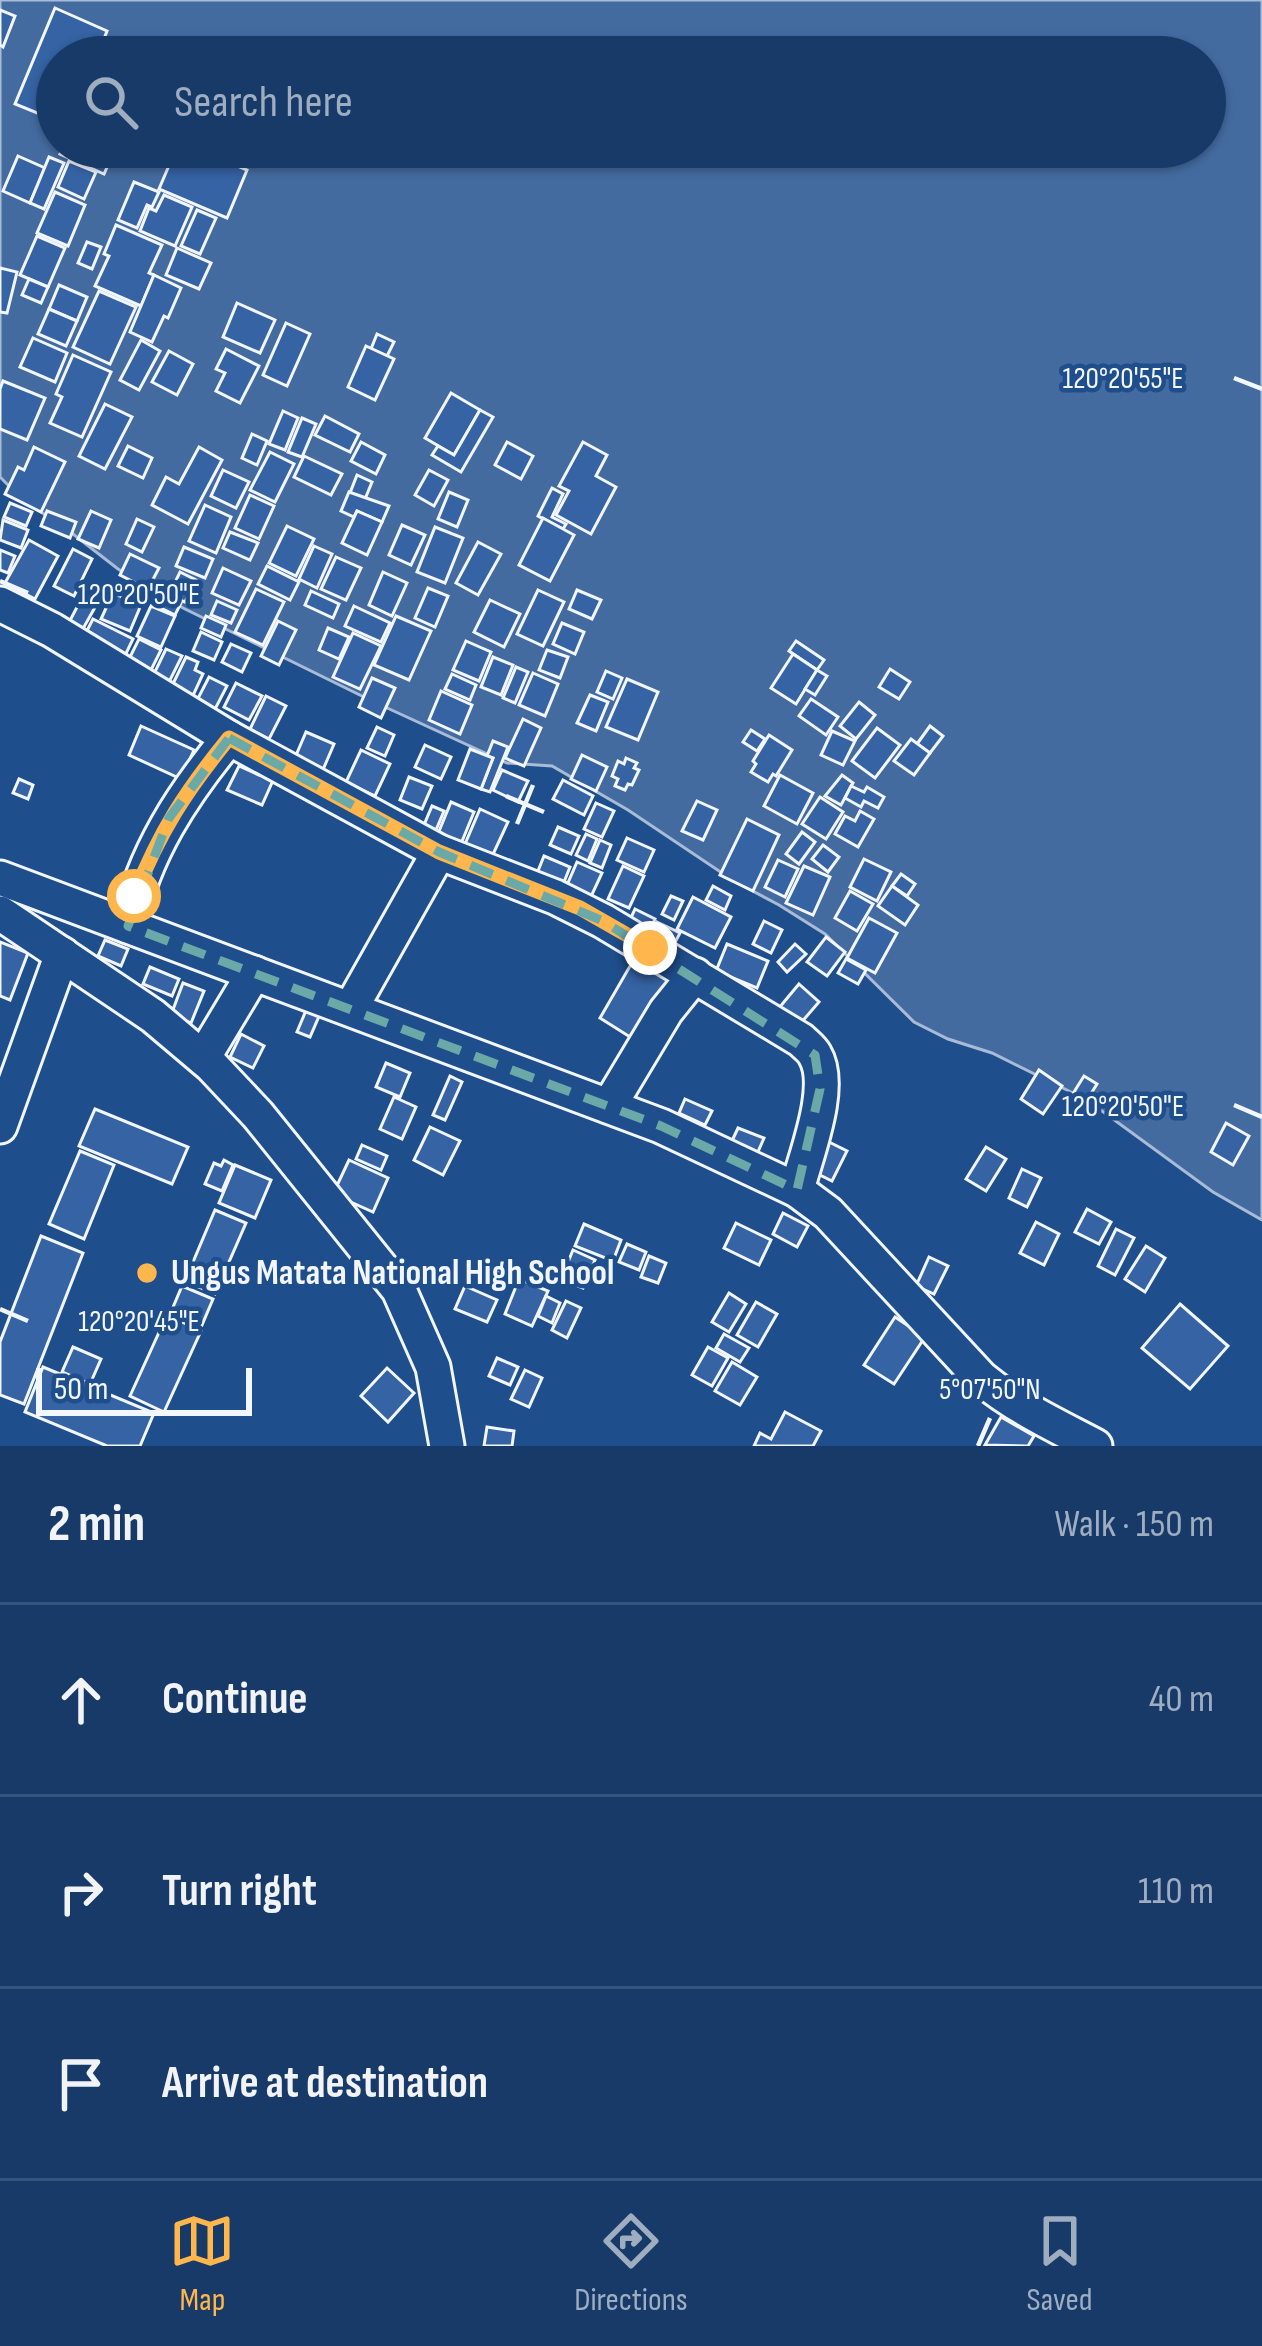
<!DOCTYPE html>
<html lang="en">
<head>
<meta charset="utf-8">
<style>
	:root { --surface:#173a69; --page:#20416f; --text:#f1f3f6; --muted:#9eadc0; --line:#36547d; --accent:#ffb74d }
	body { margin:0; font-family:"Sofia Sans Condensed",sans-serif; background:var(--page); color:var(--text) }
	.scale { position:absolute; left:36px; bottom:30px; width:216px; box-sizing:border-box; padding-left:12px; border:6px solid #f2f6ff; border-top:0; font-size:33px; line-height:42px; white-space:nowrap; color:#f2f6ff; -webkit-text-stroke:9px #1f4e8c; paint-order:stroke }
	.stop { position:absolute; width:36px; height:36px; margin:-27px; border:9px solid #ffb74d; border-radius:50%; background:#fff }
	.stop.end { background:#ffb74d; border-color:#fff; box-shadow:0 3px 12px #0008 }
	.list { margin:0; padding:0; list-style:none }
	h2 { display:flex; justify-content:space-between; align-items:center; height:156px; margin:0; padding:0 48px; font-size:51px }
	h2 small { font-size:39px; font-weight:400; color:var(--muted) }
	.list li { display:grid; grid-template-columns:78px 1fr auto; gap:36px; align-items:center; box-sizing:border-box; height:192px; padding:0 48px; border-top:3px solid var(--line) }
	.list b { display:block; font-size:45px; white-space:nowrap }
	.list em { font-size:39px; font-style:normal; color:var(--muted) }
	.icon { flex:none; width:66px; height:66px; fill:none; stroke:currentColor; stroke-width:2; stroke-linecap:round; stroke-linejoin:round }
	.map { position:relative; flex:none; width:1262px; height:1446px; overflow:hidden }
	.search { position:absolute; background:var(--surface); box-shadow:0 3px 9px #0004; left:36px; right:36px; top:36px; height:132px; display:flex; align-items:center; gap:30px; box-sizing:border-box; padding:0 42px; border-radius:66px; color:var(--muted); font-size:45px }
	.sheet { height:732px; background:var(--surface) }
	nav { display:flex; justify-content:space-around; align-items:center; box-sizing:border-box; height:168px; border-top:3px solid var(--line); background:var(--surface); font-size:33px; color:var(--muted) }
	nav a { display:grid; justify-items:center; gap:6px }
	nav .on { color:var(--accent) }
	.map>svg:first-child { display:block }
	.water { fill:#446ba0; stroke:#a8bbd7; stroke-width:3; fill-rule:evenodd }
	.building { fill:#3563a3; stroke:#f2f6ff; stroke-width:3 }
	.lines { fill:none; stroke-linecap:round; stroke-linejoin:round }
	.minor-casing { stroke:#f2f6ff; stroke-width:39 }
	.minor { stroke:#1f4e8c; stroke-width:33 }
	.route { stroke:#ffb74d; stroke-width:15 }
	.marked { fill:none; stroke:#6aa9a8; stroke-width:9; stroke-dasharray:24 15; stroke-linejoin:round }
	.ticks { fill:none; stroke:#f2f6ff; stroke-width:4.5 }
	.poi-dot { fill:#ffb74d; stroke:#1f4e8c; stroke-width:4.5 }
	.labels { text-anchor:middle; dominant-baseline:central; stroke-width:9; stroke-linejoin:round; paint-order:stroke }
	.poi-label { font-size:36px; font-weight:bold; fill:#f2f6ff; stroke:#1f4e8c; text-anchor:start }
	.ticks-label { font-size:30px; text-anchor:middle; fill:#f2f6ff; stroke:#1f4e8c; stroke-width:9; stroke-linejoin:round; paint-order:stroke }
</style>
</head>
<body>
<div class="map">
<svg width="1262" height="1446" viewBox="0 0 1262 1446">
	<rect width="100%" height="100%" fill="#1f4e8c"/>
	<!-- water -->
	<path class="water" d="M0 0H1262V1220L1213 1192 1087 1100 992 1053 948 1039 914 1022 825 934 779 905 734 881 628 810 552 766 507 763 372 701 183 608 118 569 64 527 24 501 0 477ZM57 57H1205V147H57Z"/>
	<!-- building -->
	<g class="building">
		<path d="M55 8 107 31 97 57H57V121L15 104Z"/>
		<path d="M0 10 15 16 3 47 0 45Z"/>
		<path d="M64 147H116L104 174 60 154Z"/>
		<path d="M177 147H194L247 170 227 218 159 189Z"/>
		<path d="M194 147H250L241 167Z"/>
		<path d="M18 156 45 168 30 203 3 191Z"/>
		<path d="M49 157 64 163 44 209 30 203Z"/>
		<path d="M69 161 96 172 84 199 58 187Z"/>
		<path d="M134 182 159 192 152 207 147 205 137 228 118 220Z"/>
		<path d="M55 192 85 205 68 246 37 233Z"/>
		<path d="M164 195 192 207 175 246 140 231 149 208 156 211Z"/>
		<path d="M197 210 216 218 200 254 181 246Z"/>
		<path d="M116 225 162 245 149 273 154 275 141 306 95 286 109 256 104 254Z"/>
		<path d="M37 236 65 248 48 287 20 275Z"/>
		<path d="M87 242 101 247 92 269 78 263Z"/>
		<path d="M177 248 211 263 199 289 166 275Z"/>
		<path d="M0 268 17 272 7 313 0 312Z"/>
		<path d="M154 275 181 288 168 318 164 316 152 342 130 332Z"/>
		<path d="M29 279 48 287 41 303 22 295Z"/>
		<path d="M59 285 87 297 77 321 49 309Z"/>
		<path d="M99 291 136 307 110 364 73 347Z"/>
		<path d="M237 303 275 320 260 353 223 337Z"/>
		<path d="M49 309 77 321 66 346 38 334Z"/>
		<path d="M286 323 310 334 287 386 263 375Z"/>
		<path d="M377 334 394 342 387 356 371 349Z"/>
		<path d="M33 338 67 353 55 382 20 367Z"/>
		<path d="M141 340 160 351 139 390 120 380Z"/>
		<path d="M366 346 394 359 375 400 348 387Z"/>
		<path d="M226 349 259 366 240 403 216 391 225 373 216 369Z"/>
		<path d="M169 351 193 364 177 395 152 382Z"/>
		<path d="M73 355 111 372 82 437 50 423 62 397 56 394Z"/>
		<path d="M3 381 45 398 27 440 0 429V389Z"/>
		<path d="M451 393 480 410 454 455 425 438Z"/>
		<path d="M105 404 132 417 105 469 79 456Z"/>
		<path d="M480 410 493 417 461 472 432 455 438 446 454 455Z"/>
		<path d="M283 411 298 418 285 450 269 444Z"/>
		<path d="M325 416 359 434 350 452 315 435Z"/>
		<path d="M302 418 316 424 302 457 288 452Z"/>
		<path d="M252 434 267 441 257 465 242 458Z"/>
		<path d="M361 442 385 455 376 474 351 461Z"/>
		<path d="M507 442 533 456 521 479 495 465Z"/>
		<path d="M583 442 607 455 596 476 616 487 591 534 556 515 569 491 559 486Z"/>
		<path d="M128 446 152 458 143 478 118 466Z"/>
		<path d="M34 447 65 462 41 512 5 494 18 467 24 470Z"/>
		<path d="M199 447 222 460 188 524 152 505 166 477 179 484Z"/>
		<path d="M270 452 294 464 275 502 250 490Z"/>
		<path d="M304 456 342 474 331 495 294 477Z"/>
		<path d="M223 470 249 482 236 508 211 496Z"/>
		<path d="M429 470 448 480 434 506 415 495Z"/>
		<path d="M357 475 372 482 365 499 350 493Z"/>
		<path d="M552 488 563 494 552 517 566 524 563 529 538 516Z"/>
		<path d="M349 492 389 506 382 522 357 511 354 517 341 511Z"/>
		<path d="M449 492 468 500 457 527 438 519Z"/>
		<path d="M250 495 274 506 259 539 235 528Z"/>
		<path d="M10 503 32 512 26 526 4 517Z"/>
		<path d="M205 505 231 517 216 553 189 541Z"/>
		<path d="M47 511 76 522 70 538 41 526Z"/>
		<path d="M91 511 111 520 99 548 78 539Z"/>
		<path d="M357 511 382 522 367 555 342 543Z"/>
		<path d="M543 518 574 535 550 581 519 565Z"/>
		<path d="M137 519 154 527 142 552 126 544Z"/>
		<path d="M3 520 28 530 21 548 0 540Z"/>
		<path d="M402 525 425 535 411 565 389 555Z"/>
		<path d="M287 526 314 539 296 576 269 563Z"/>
		<path d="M435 527 463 538 445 583 417 572Z"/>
		<path d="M230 532 258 543 250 560 223 548Z"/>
		<path d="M29 540 58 556 35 599 5 583Z"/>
		<path d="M478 542 501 554 478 595 456 583Z"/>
		<path d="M314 546 332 554 317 588 299 579Z"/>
		<path d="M184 547 213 559 205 578 176 566Z"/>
		<path d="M73 549 92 559 74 596 54 586Z"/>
		<path d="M0 550 15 556 8 573 0 570Z"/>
		<path d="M130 554 159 568 148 589 120 575Z"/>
		<path d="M336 557 361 568 346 600 321 589Z"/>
		<path d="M267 566 299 582 290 600 258 584Z"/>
		<path d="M223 568 251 581 239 605 212 593Z"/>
		<path d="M180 572 196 580 185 602 169 595Z"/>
		<path d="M383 572 407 583 392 616 369 605Z"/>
		<path d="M428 588 448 596 435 627 415 618Z"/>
		<path d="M256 589 284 602 263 645 235 632Z"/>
		<path d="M538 590 564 602 543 646 517 634Z"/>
		<path d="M577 590 601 600 592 619 569 609Z"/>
		<path d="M311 591 339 604 333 618 305 605Z"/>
		<path d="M113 593 141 605 130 631 101 619Z"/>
		<path d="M161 593 181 603 175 615 155 605Z"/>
		<path d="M84 594 98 602 80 634 67 626Z"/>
		<path d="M490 600 520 614 504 647 474 632Z"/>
		<path d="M217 601 237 610 231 623 211 615Z"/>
		<path d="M151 606 175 616 161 647 137 636Z"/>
		<path d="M354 606 390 623 381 642 345 626Z"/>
		<path d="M206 616 226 625 221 637 201 628Z"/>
		<path d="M396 616 431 631 409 680 374 665Z"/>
		<path d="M93 619 133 639 119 668 78 648Z"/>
		<path d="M278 621 296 630 279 665 261 656Z"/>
		<path d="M562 623 584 632 575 654 553 644Z"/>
		<path d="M328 628 349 637 339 659 319 650Z"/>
		<path d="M201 632 222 642 214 660 193 651Z"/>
		<path d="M353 633 381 646 360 689 333 677Z"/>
		<path d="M139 639 161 650 146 680 124 669Z"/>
		<path d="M466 641 491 652 479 681 453 670Z"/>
		<path d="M796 641 824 660 817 670 789 651Z"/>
		<path d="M231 644 251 653 242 672 222 662Z"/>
		<path d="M166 649 182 656 165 690 150 682Z"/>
		<path d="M547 650 568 657 560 678 539 670Z"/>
		<path d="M793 654 817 670 796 704 771 688Z"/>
		<path d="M186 657 198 662 195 670 203 674 190 702 169 692Z"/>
		<path d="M493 657 513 665 501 695 481 687Z"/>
		<path d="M516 667 528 672 515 703 503 698Z"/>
		<path d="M890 669 910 682 899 699 879 687Z"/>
		<path d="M817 670 827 676 815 695 805 689Z"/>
		<path d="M606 671 622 678 613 699 597 692Z"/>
		<path d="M533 673 558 684 545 716 519 705Z"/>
		<path d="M452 674 476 685 470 700 445 689Z"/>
		<path d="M209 677 227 686 212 715 194 706Z"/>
		<path d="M372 678 395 688 381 718 359 707Z"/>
		<path d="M627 679 658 692 638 740 606 727Z"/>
		<path d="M236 683 262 696 249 720 224 707Z"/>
		<path d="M441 691 472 705 460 734 429 720Z"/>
		<path d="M590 695 608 702 596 731 577 723Z"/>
		<path d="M266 696 286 706 269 739 250 729Z"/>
		<path d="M811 699 838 717 826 735 799 716Z"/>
		<path d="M859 702 875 715 856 739 840 726Z"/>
		<path d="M523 719 541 728 524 766 505 758Z"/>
		<path d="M141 726 194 750 181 779 129 755Z"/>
		<path d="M930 726 943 736 930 753 917 744Z"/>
		<path d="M377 727 394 735 385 756 367 748Z"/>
		<path d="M877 728 900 745 875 778 852 761Z"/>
		<path d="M751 730 765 739 757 751 743 742Z"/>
		<path d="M832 731 855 741 843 765 821 755Z"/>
		<path d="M306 732 334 744 322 772 294 760Z"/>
		<path d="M769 735 792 750 776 776 773 774 768 782 751 772 756 764 753 761Z"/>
		<path d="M911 739 930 753 914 775 894 761Z"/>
		<path d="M493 741 508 747 490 792 481 789 493 758 487 756Z"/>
		<path d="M425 745 451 757 441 779 415 767Z"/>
		<path d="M470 749 493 758 481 789 458 780Z"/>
		<path d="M361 750 390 764 375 796 346 782Z"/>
		<path d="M582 755 607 767 596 791 571 779Z"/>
		<path d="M626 758 637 763 634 768 639 770 632 785 628 784 625 790 615 786 618 779 612 776 618 761 624 764Z"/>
		<path d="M239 766 259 775 262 769 275 776 262 805 227 790Z"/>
		<path d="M502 770 528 781 518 802 493 790Z"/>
		<path d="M780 775 813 793 797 824 764 806Z"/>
		<path d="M842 775 853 783 841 805 825 796Z"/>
		<path d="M409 777 432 786 422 809 400 800Z"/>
		<path d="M19 779 33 785 28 799 13 793Z"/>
		<path d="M563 780 593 796 584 815 553 799Z"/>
		<path d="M851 786 864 792 867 787 884 797 878 808 864 801 861 807 845 798Z"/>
		<path d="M820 797 843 812 826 839 802 824Z"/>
		<path d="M697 801 717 810 703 840 682 831Z"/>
		<path d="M451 802 474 812 458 851 435 841Z"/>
		<path d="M596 803 614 811 602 837 584 829Z"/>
		<path d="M432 806 444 811 433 837 421 832Z"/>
		<path d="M480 809 508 822 489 863 462 851Z"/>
		<path d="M860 811 874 819 858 847 835 834 845 816 855 821Z"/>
		<path d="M747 819 779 835 753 891 720 875Z"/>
		<path d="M558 827 579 836 571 854 550 845Z"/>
		<path d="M802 832 815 842 799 864 786 854Z"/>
		<path d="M586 834 597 839 588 861 576 855Z"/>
		<path d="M627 838 654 850 644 872 617 860Z"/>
		<path d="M600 840 611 845 602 868 590 863Z"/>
		<path d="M823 845 839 857 828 872 812 859Z"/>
		<path d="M544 856 570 867 560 892 534 881Z"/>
		<path d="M864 859 891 872 877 901 850 887Z"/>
		<path d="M778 860 798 869 785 897 765 887Z"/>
		<path d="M577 862 602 873 588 903 564 892Z"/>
		<path d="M623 866 644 876 629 908 608 899Z"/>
		<path d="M804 866 830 877 813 915 786 903Z"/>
		<path d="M901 874 915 884 907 896 892 886Z"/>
		<path d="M713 886 731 896 725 910 706 900Z"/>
		<path d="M892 886 918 905 905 925 878 906Z"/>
		<path d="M850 891 873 904 857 931 835 918Z"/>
		<path d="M671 896 683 901 674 920 662 914Z"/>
		<path d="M693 897 731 917 715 948 677 929Z"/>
		<path d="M635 909 655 919 648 935 628 924Z"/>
		<path d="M869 918 897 933 875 973 847 958Z"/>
		<path d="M764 921 782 930 771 953 753 944Z"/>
		<path d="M657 922 680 933 669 954 647 942Z"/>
		<path d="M826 937 845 952 827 976 807 962Z"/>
		<path d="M105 940 128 949 121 966 98 956Z"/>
		<path d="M0 942 28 953 10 1000 0 996Z"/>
		<path d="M727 944 768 961 757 988 716 971Z"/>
		<path d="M795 944 806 954 787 972 778 962Z"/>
		<path d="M637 954 677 977 638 1042 600 1018Z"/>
		<path d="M846 959 866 970 858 984 838 973Z"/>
		<path d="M150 967 179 979 172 996 143 984Z"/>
		<path d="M183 983 204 991 191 1023 171 1015Z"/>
		<path d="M799 984 819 1002 793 1032 773 1015Z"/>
		<path d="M307 1008 320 1014 310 1037 297 1032Z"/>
		<path d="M241 1034 264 1046 253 1068 230 1057Z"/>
		<path d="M386 1063 410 1073 400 1097 376 1087Z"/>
		<path d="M1039 1070 1062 1086 1043 1114 1021 1099Z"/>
		<path d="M450 1076 462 1082 445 1120 433 1115Z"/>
		<path d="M1084 1076 1097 1084 1087 1100 1074 1092Z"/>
		<path d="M394 1097 416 1107 402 1139 380 1129Z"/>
		<path d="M685 1099 712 1111 705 1125 679 1113Z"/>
		<path d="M95 1109 188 1147 172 1184 79 1146Z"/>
		<path d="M1226 1123 1249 1136 1233 1165 1211 1152Z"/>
		<path d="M430 1127 460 1141 443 1175 414 1160Z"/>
		<path d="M738 1128 764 1138 757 1154 731 1143Z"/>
		<path d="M825 1140 847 1151 832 1181 810 1170Z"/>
		<path d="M362 1145 387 1156 381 1170 356 1159Z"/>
		<path d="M986 1147 1006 1159 986 1191 966 1179Z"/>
		<path d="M80 1151 114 1165 84 1239 49 1224Z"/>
		<path d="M224 1160 233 1165 222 1191 205 1184 214 1163 221 1166Z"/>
		<path d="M349 1160 388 1178 373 1212 333 1194Z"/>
		<path d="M235 1165 271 1180 255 1218 219 1203Z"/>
		<path d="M1022 1169 1041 1178 1027 1207 1009 1198Z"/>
		<path d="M1087 1209 1111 1222 1099 1244 1075 1232Z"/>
		<path d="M215 1210 246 1223 215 1294 185 1281Z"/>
		<path d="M783 1213 808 1226 797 1247 773 1234Z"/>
		<path d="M1036 1222 1059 1234 1044 1265 1020 1253Z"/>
		<path d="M736 1223 771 1240 759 1265 724 1248Z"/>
		<path d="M584 1224 621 1240 613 1261 575 1246Z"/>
		<path d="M1116 1229 1134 1238 1115 1275 1098 1266Z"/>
		<path d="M41 1236 83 1253 24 1404 0 1395V1342Z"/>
		<path d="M627 1244 646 1252 639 1270 619 1262Z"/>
		<path d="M1146 1246 1165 1258 1145 1292 1125 1279Z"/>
		<path d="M573 1250 595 1260 583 1288 561 1279Z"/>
		<path d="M649 1256 666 1263 658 1283 641 1277Z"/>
		<path d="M929 1257 948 1266 934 1294 916 1286Z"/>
		<path d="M502 1261 519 1269 511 1285 494 1277Z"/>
		<path d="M519 1279 548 1291 532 1326 505 1314Z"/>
		<path d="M182 1286 213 1299 202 1325 171 1312Z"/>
		<path d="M465 1286 497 1300 487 1322 455 1309Z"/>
		<path d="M729 1293 746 1304 729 1332 712 1322Z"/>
		<path d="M546 1296 560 1303 552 1323 538 1316Z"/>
		<path d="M566 1301 581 1308 567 1338 552 1330Z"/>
		<path d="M756 1302 777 1314 758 1347 737 1335Z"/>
		<path d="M1180 1304 1228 1346 1190 1389 1142 1348Z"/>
		<path d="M167 1315 201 1331 164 1412 130 1396Z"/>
		<path d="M895 1317 925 1337 894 1384 864 1365Z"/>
		<path d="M724 1334 749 1348 740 1362 716 1348Z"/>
		<path d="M73 1347 101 1359 90 1384 62 1372Z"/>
		<path d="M708 1347 728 1358 712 1386 692 1375Z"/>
		<path d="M497 1358 518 1367 510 1385 489 1376Z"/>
		<path d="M732 1362 757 1377 740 1405 715 1391Z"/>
		<path d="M43 1367 154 1413 140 1446H107L25 1412Z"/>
		<path d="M387 1368 414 1393 388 1422 361 1396Z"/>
		<path d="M525 1370 542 1378 529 1407 511 1399Z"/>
		<path d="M785 1412 821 1431 813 1446H754L760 1433 771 1439Z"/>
		<path d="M1001 1417 1034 1436 1028 1446 985 1445Z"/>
		<path d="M487 1427 514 1431 512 1446H484Z"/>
	</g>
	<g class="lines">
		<!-- minor casing -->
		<g class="minor-casing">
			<g id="minor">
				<path d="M0 604 52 630 229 738 439 852 555 897 603 921 801 1040C806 1045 812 1049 815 1055 834 1087 805 1157 797 1190"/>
				<path d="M0 878 661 1126 797 1190 828 1213 981 1378C1016 1407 1055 1425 1095 1446"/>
				<path d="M0 913 153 1016 211 1065 258 1115 399 1290 433 1367 447 1446"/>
				<path d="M128 926C144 853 182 795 229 738"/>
				<path d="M351 1008 439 852"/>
				<path d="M203 1058 254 973"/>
				<path d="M609 1106 666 1011 695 975"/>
				<path d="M0 1126 62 954"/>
			</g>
		</g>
		<!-- minor -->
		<use href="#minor" class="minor"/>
	</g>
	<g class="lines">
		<!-- route -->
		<path class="route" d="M134 896C160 831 185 792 229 738L439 852 580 908 650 948"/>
	</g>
	<!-- marked area -->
	<path class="marked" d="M229 738 439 852 603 921 815 1055 820 1089 797 1190 661 1126 128 926 169 818Z"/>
	<!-- ticks -->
	<path class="ticks" d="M1234 378 1262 389M0 581 28 593M506 796 544 812M517 824 533 785M1234 1105 1262 1117M0 1309 28 1321M978 1446 990 1418"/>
	<!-- markers -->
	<circle class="poi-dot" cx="147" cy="1273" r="12"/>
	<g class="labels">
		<!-- poi labels -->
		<g class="poi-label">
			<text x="171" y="1273">Ungus Matata National High School</text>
		</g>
	</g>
	<g class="ticks-label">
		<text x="1123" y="388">120°20'55"E</text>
		<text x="139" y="604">120°20'50"E</text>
		<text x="1123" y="1116">120°20'50"E</text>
		<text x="139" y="1331">120°20'45"E</text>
		<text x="990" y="1399">5°07'50"N</text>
	</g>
</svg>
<div class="scale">50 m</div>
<div class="stop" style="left:134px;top:896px"></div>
<div class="stop end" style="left:650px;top:948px"></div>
<div class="search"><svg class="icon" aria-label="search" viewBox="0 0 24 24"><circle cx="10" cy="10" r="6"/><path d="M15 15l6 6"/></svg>Search here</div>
</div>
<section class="sheet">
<h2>2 min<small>Walk · 150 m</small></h2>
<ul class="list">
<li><svg class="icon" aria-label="ahead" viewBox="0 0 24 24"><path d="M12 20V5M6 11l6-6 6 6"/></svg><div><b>Continue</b></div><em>40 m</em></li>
<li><svg class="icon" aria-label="right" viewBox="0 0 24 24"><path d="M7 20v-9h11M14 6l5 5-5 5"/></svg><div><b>Turn right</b></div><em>110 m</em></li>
<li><svg class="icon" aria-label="arrive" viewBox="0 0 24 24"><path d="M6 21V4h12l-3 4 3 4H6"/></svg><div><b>Arrive at destination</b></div></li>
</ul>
</section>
<nav>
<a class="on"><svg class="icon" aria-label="map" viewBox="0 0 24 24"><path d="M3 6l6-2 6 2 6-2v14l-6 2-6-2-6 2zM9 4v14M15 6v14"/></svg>Map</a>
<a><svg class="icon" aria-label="directions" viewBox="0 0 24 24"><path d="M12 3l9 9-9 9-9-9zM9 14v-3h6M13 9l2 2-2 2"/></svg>Directions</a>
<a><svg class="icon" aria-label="saved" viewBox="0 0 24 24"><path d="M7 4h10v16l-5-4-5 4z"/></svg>Saved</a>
</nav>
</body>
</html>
